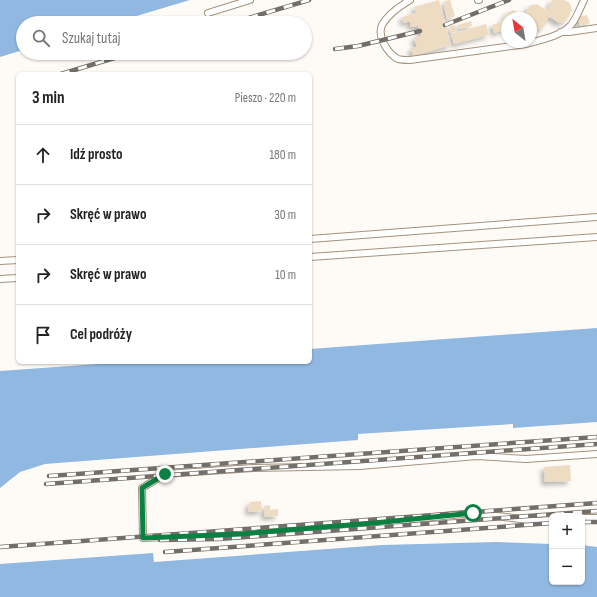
<!DOCTYPE html>
<html lang="pl">
<head>
<meta charset="utf-8">
<style>
	:root { --surface:#fff; --page:#f2f2f2; --text:#222; --muted:#767676; --line:#e0e0e0 }
	body { margin:0; font-family:"Sofia Sans Condensed",sans-serif; background:var(--page); color:var(--text) }
	.controls { position:absolute; right:12px; bottom:12px; display:grid; overflow:hidden; border-radius:6px; box-shadow:0 1px 3px #0004 }
	.controls button { width:36px; height:36px; display:grid; place-items:center; padding:0; border:0; border-bottom:1px solid var(--line); background:var(--surface); color:var(--text); font:20px sans-serif }
	.compass { position:absolute; left:501px; top:12px; width:36px; height:36px; border-radius:50%; background:var(--surface); box-shadow:0 1px 3px #0004; rotate:329deg }
	.stop { position:absolute; width:12px; height:12px; margin:-9px; border:3px solid #0b8043; border-radius:50%; background:#fff }
	.stop.end { background:#0b8043; border-color:#fff; box-shadow:0 1px 4px #0008 }
	.list { margin:0; padding:0; list-style:none }
	h2 { display:flex; justify-content:space-between; align-items:center; height:52px; margin:0; padding:0 16px; font-size:17px }
	h2 small { font-size:13px; font-weight:400; color:var(--muted) }
	.list li { display:grid; grid-template-columns:26px 1fr auto; gap:12px; align-items:center; box-sizing:border-box; height:60px; padding:0 16px; border-top:1px solid var(--line) }
	.list b { display:block; font-size:15px; white-space:nowrap }
	.list em { font-size:13px; font-style:normal; color:var(--muted) }
	.icon { flex:none; width:22px; height:22px; fill:none; stroke:currentColor; stroke-width:2; stroke-linecap:round; stroke-linejoin:round }
	.map { position:relative; flex:none; width:597px; height:597px; overflow:hidden }
	.search { position:absolute; background:var(--surface); box-shadow:0 1px 3px #0004; left:16px; top:16px; width:296px; height:44px; display:flex; align-items:center; gap:10px; box-sizing:border-box; padding:0 14px; border-radius:22px; color:var(--muted); font-size:15px }
	.panel { position:absolute; background:var(--surface); box-shadow:0 1px 3px #0004; left:16px; top:72px; width:296px; height:292px; border-radius:6px }
	.map>svg:first-child { display:block }
	.water { fill:#90b8e1 }
	.building { fill:#eddbc2; filter:url(#shadow) }
	.lines { fill:none; stroke-linecap:round; stroke-linejoin:round }
	.service-casing { stroke:#a4927b; stroke-width:8 }
	.service { stroke:#fff; stroke-width:6 }
	.rail-casing { stroke:#736e67; stroke-width:4.5 }
	.rail { stroke:#fff; stroke-width:3; stroke-dasharray:9; stroke-linecap:butt }
	.route { stroke:#0b8043; stroke-width:5 }
</style>
</head>
<body>
<div class="map">
<svg width="597" height="597" viewBox="0 0 597 597">
	<defs>
		<filter id="shadow"><feDropShadow dx="-3.5" dy="3.5" stdDeviation="2" flood-color="#0004"/></filter>
	</defs>
	<rect width="100%" height="100%" fill="#fefbf6"/>
	<!-- water -->
	<g class="water">
		<path d="M0 0H190L113 23H23V50L0 57Z"/>
		<path d="M597 328V422L513 428V424L358 434V440L45 464 20 472 0 488V371L126 362H310V349Z"/>
		<path d="M496 542 552 544V582H582V545L597 547V597H0V564L153 553 154 562 382 545Z"/>
	</g>
	<!-- building -->
	<g class="building">
		<path d="M439 0 451 45 413 56 411 48 417 47 414 37 421 36 420 31 418 26 411 27 410 21 404 23 402 17 416 13 414 7Z"/>
		<path d="M450 0 455 16 447 19 444 7 446 6 444 1Z"/>
		<path d="M552 0H564L570 3 572 11H571L569 16 566 19 567 21 559 23 550 17 548 18 544 27 536 30 535 28 531 27V18H507V32L505 30 494 33 492 25 502 22 504 18 507 14 506 13 514 10 523 16H525L529 6 537 4 546 10 548 9Z"/>
		<path d="M587 15 590 23 580 26 578 17Z"/>
		<path d="M471 21 472 26 459 29 458 25Z"/>
		<path d="M486 24 489 35 454 44 451 34Z"/>
		<path d="M455 25 457 31 450 33 449 26Z"/>
		<path d="M570 465 571 481 545 482 544 467Z"/>
		<path d="M261 501 262 511 249 512 248 506H250V502Z"/>
		<path d="M270 505V510L278 509V516L265 517 264 506Z"/>
	</g>
	<g class="lines">
		<!-- service casing -->
		<g class="service-casing">
			<g id="service">
				<path d="M410 0C400 6 388 14 382 25 377 36 387 53 398 59 401 60 407 60 410 60L526 44C540 40 559 37 570 26 576 20 580 8 584 0"/>
				<path d="M478 0H479"/>
				<path d="M208 13 250 0"/>
				<path d="M561 32H569L597 28"/>
				<path d="M310 239 597 217"/>
				<path d="M310 257 597 237"/>
				<path d="M0 261 18 260"/>
				<path d="M0 279 18 278"/>
				<path d="M582 518H597"/>
				<path d="M552 520 537 521 473 513 374 523 240 534 143 538 142 488 165 474 253 468 360 466 477 456 526 459 597 454"/>
			</g>
		</g>
		<!-- service -->
		<use href="#service" class="service"/>
		<!-- rail casing -->
		<g class="rail-casing">
			<g id="rail">
				<path d="M232 23 309 0"/>
				<path d="M445 25 509 0"/>
				<path d="M335 49 358 46 420 31"/>
				<path d="M61 74 131 53"/>
				<path d="M49 476 597 437"/>
				<path d="M46 484 597 444"/>
				<path d="M582 522H597"/>
				<path d="M160 540 219 539 597 511"/>
				<path d="M0 547 597 503"/>
				<path d="M165 552 552 523"/>
			</g>
		</g>
		<!-- rail -->
		<use href="#rail" class="rail"/>
	</g>
	<g class="lines">
		<!-- route -->
		<path class="route" d="M165 474 142 488 143 538 240 534 374 523 473 513"/>
	</g>
</svg>
<div class="controls">
<button>+</button>
<button>−</button>
</div>
<svg class="compass" viewBox="-18 -18 36 36"><path d="M0-13l5 13h-10z" fill="#e53935"/><path d="M0 13l5-13h-10z" fill="#767676"/></svg>
<div class="stop" style="left:473px;top:513px"></div>
<div class="stop end" style="left:165px;top:474px"></div>
<div class="search"><svg class="icon" aria-label="search" viewBox="0 0 24 24"><circle cx="10" cy="10" r="6"/><path d="M15 15l6 6"/></svg>Szukaj tutaj</div>
<section class="panel">
<h2>3 min<small>Pieszo · 220 m</small></h2>
<ul class="list">
<li><svg class="icon" aria-label="ahead" viewBox="0 0 24 24"><path d="M12 20V5M6 11l6-6 6 6"/></svg><div><b>Idź prosto</b></div><em>180 m</em></li>
<li><svg class="icon" aria-label="right" viewBox="0 0 24 24"><path d="M7 20v-9h11M14 6l5 5-5 5"/></svg><div><b>Skręć w prawo</b></div><em>30 m</em></li>
<li><svg class="icon" aria-label="right" viewBox="0 0 24 24"><path d="M7 20v-9h11M14 6l5 5-5 5"/></svg><div><b>Skręć w prawo</b></div><em>10 m</em></li>
<li><svg class="icon" aria-label="arrive" viewBox="0 0 24 24"><path d="M6 21V4h12l-3 4 3 4H6"/></svg><div><b>Cel podróży</b></div></li>
</ul>
</section>
</div>
</body>
</html>
